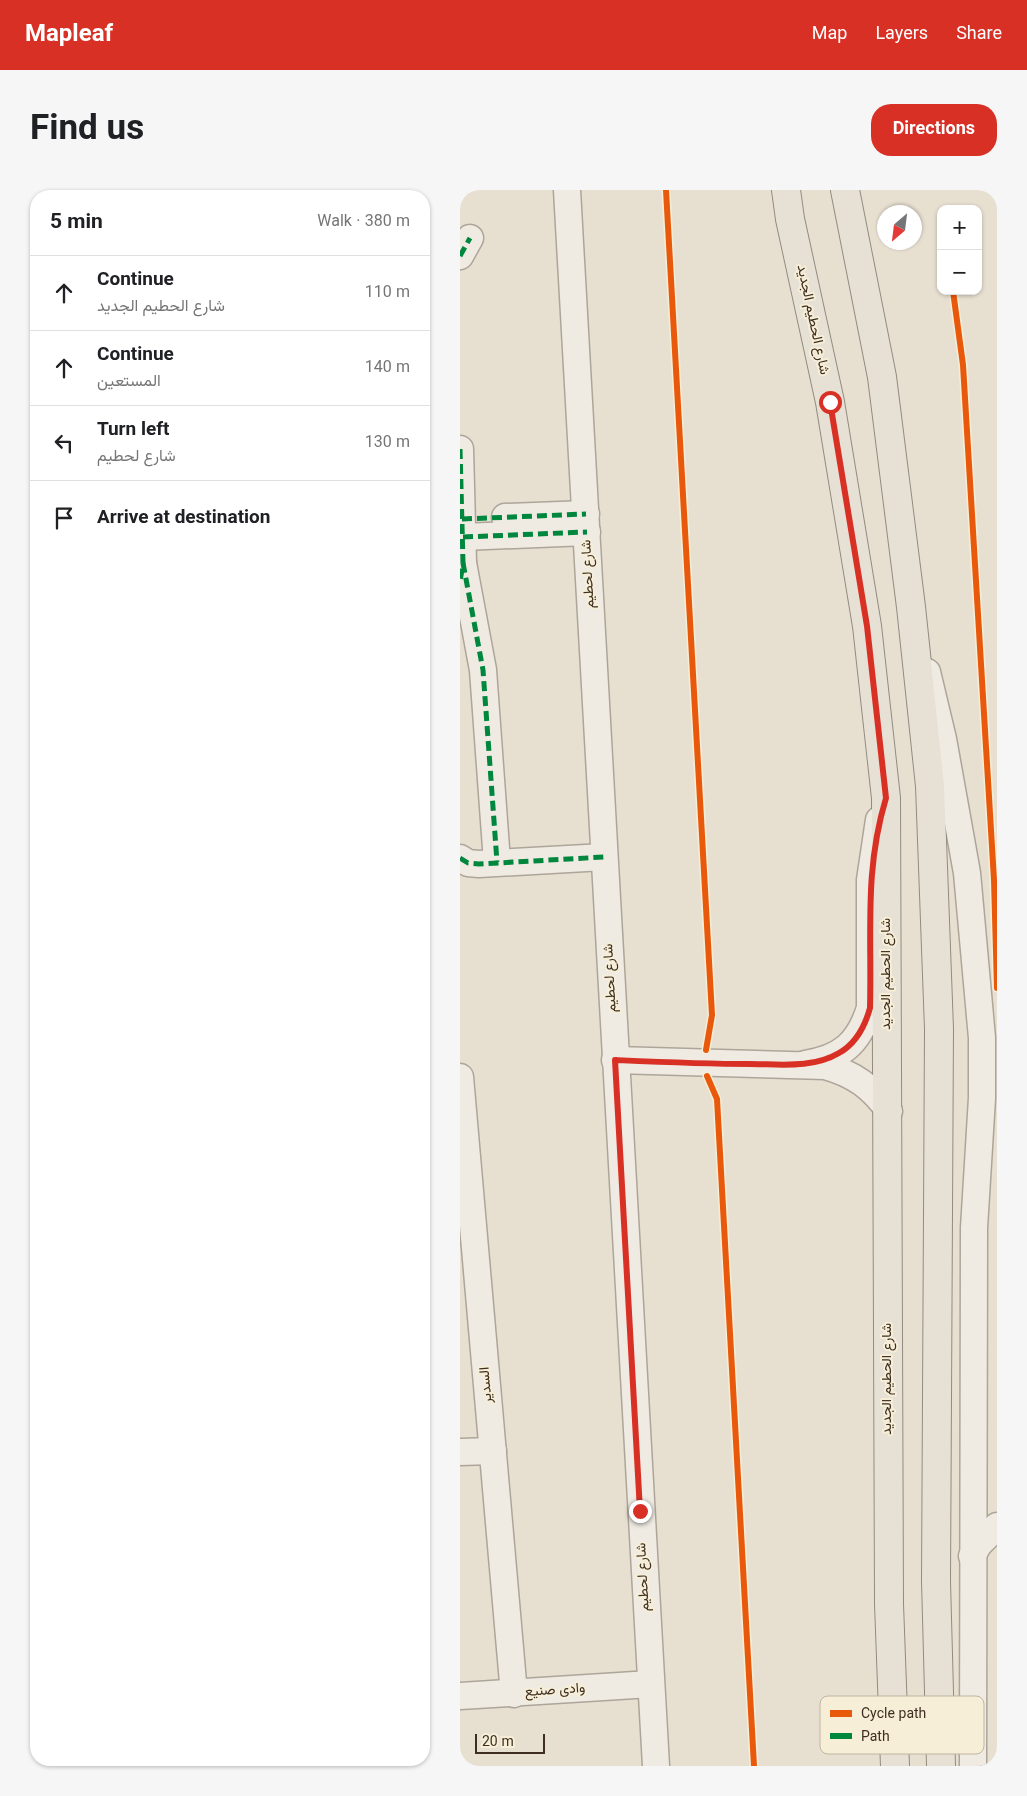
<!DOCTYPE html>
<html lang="en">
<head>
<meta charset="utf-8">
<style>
	:root { --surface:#fff; --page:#f6f6f6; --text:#202124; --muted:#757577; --line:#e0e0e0; --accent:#d93025 }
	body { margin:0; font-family:Georgia,Vazirmatn,serif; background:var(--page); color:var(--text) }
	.controls { position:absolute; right:15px; top:15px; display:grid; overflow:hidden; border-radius:10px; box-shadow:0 1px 4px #0004 }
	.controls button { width:45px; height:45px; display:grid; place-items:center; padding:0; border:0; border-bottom:1px solid var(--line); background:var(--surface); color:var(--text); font:25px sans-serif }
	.compass { position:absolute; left:417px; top:15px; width:45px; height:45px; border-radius:50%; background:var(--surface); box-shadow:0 1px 4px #0004; rotate:208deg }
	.scale { position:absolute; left:15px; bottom:12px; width:70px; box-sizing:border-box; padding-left:5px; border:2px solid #3d2e20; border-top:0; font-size:14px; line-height:18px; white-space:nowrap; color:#3d2e20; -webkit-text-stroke:4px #f7eed8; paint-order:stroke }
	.stop { position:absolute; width:15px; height:15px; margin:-11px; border:4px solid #d93025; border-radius:50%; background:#fff }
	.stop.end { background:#d93025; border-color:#fff; box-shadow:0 1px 5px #0008 }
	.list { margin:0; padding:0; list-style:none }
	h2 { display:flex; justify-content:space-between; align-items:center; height:65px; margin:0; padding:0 20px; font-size:21px }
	h2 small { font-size:16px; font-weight:400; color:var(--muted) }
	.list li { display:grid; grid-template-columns:32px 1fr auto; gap:15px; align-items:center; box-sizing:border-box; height:75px; padding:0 20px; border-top:1px solid var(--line) }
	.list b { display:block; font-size:19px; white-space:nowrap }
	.list p { margin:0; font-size:16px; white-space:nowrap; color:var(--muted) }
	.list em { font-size:16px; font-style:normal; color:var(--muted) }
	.icon { flex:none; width:28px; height:28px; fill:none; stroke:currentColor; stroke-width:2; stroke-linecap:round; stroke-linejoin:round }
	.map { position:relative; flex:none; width:537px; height:1576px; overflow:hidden; border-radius:20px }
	header { display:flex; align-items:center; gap:30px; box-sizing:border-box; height:70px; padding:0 25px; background:var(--accent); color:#fff }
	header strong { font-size:24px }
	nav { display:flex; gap:28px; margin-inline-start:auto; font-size:18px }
	.intro { display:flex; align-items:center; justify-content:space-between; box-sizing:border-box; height:120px; padding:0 30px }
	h1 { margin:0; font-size:35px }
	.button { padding:12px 22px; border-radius:20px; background:var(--accent); color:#fff; font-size:18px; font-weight:700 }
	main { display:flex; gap:30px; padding:0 30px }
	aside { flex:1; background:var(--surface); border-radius:20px; box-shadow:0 1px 4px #0004 }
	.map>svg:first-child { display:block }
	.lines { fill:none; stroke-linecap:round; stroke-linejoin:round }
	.minor-casing { stroke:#ada599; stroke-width:29 }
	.major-casing { stroke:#928b80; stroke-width:30 }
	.minor { stroke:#efebe3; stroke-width:26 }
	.major { stroke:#e6e1d4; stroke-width:28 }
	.quiet { stroke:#00873e; stroke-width:5; stroke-dasharray:10 5; stroke-linecap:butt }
	.cycleway-casing { stroke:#f7eed8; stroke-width:9 }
	.cycleway { stroke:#e8590c; stroke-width:6 }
	.route { stroke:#d93025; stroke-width:6 }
	.labels { text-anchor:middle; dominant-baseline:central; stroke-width:4; stroke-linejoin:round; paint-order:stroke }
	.street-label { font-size:14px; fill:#3d2e20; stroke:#f7eed8 }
	.key { fill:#f7eed8; stroke:#bfb4a1; stroke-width:1 }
	.key-label { font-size:14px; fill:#3d2e20 }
</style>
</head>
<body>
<header>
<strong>Mapleaf</strong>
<nav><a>Map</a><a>Layers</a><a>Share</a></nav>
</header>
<div class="intro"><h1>Find us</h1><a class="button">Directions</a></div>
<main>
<aside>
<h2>5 min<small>Walk · 380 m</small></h2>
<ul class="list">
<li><svg class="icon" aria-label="ahead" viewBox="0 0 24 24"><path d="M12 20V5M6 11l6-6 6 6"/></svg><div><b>Continue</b><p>شارع الحطيم الجديد</p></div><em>110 m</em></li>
<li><svg class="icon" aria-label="ahead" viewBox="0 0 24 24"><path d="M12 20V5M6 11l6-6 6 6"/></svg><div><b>Continue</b><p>المستعين</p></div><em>140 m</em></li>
<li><svg class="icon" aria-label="left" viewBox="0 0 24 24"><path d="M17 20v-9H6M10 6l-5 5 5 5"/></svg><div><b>Turn left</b><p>شارع لحطيم</p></div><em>130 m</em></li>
<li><svg class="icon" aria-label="arrive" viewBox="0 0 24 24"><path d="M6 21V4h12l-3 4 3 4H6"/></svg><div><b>Arrive at destination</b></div></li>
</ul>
</aside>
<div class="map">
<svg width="537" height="1576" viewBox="0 0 537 1576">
	<rect width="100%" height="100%" fill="#e7e0d1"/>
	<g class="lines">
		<!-- minor casing -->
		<g class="minor-casing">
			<g id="minor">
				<path d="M107 0 196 1576"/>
				<path d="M0 66 10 48"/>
				<path d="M0 259 3 373 0 390"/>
				<path d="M45 327 126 324"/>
				<path d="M3 347 127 342"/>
				<path d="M3 373 23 480 37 672"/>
				<path d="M467 482 483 549 507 683 522 848V908L514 1038 513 1576"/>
				<path d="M0 668 8 673 19 674 144 667"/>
				<path d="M155 870 365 876C394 884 412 897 429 921"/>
				<path d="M345 874C382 868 399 853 410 818V690L419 630"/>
				<path d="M0 887 54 1504"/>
				<path d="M0 1262 33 1261"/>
				<path d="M512 1366 519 1354 537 1336"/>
				<path d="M0 1506 191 1494"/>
			</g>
		</g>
		<!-- major casing -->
		<g class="major-casing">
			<g id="major">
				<path d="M326 0 330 29 370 212 407 436 426 608 429 1414 435 1576"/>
				<path d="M385 0 422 187 451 417 470 596 479 839 476 1391 481 1576"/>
			</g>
		</g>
		<!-- minor -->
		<use href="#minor" class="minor"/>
		<!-- major -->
		<use href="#major" class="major"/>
		<!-- quiet -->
		<g class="quiet">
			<path d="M0 66 10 48"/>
			<path d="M0 259 3 373 0 392"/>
			<path d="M2 329 126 324"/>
			<path d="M3 347 127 342"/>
			<path d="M3 373 23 480 37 672"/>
			<path d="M0 668 8 673 19 674 144 667"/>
		</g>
		<!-- cycleway casing -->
		<g class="cycleway-casing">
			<g id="cycleway">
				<path d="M206 0 252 825 246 860"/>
				<path d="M493 101 503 175 534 690 537 798"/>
				<path d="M247 886 257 909 294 1576"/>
			</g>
		</g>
		<!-- cycleway -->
		<use href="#cycleway" class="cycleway"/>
	</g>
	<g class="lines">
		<!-- route -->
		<path class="route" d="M180 1321 155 870C200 872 244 874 289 874 319 874 352 879 379 863 397 853 405 836 410 818 412 743 404 681 426 608L407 436 370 212"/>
	</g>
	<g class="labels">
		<!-- street labels -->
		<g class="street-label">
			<text transform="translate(352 130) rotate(78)">شارع الحطيم الجديد</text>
			<text transform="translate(129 384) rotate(-93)">شارع لحطيم</text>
			<text transform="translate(427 784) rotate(-90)">شارع الحطيم الجديد</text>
			<text transform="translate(151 788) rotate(-93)">شارع لحطيم</text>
			<text transform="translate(428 1189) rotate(-90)">شارع الحطيم الجديد</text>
			<text transform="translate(27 1195) rotate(-95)">السدير</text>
			<text transform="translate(184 1387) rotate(-93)">شارع لحطيم</text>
			<text transform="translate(95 1501) rotate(-4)">وادى صنيع</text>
		</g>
	</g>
	<!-- legend -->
	<rect x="360" y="1506" width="164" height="58" rx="8" class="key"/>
	<rect x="370" y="1520" width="22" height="7" fill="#e8590c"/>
	<rect x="370" y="1543" width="22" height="6" fill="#00873e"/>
	<g class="key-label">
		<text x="401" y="1528">Cycle path</text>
		<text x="401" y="1551">Path</text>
	</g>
</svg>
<div class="controls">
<button>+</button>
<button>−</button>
</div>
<svg class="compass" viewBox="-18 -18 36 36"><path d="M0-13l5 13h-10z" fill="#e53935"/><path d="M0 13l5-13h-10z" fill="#757577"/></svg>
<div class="scale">20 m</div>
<div class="stop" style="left:370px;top:212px"></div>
<div class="stop end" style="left:180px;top:1321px"></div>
</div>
</main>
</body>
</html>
